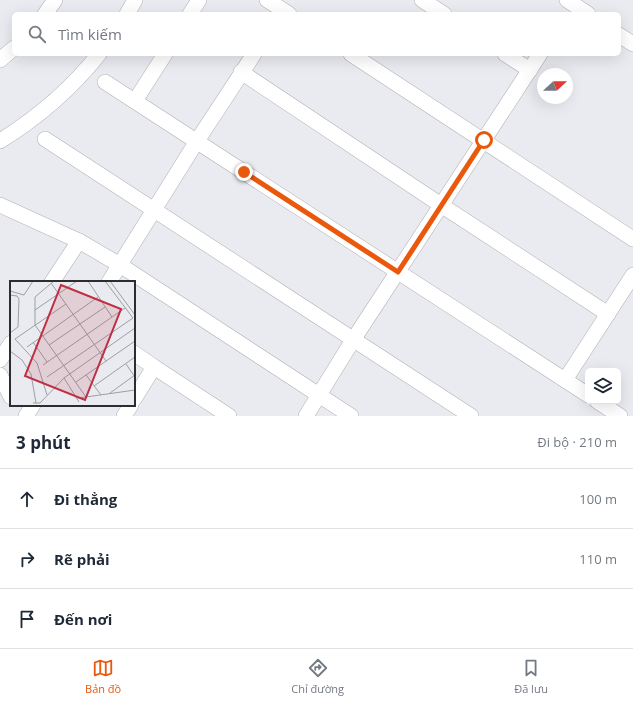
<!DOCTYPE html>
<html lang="vi">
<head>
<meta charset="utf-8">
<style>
	:root { --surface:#fff; --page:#f6f6f7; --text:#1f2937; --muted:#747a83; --line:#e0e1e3; --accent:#ea580c }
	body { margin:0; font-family:"Open Sans",sans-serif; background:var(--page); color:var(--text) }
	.controls { position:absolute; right:12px; bottom:12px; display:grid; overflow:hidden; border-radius:6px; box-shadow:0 4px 16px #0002 }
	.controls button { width:36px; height:36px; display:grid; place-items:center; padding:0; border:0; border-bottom:1px solid var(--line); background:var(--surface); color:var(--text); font:20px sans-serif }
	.compass { position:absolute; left:537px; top:68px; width:36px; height:36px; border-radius:50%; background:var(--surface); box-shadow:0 4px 16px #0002; rotate:68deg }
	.stop { position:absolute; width:12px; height:12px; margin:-9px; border:3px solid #ea580c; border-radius:50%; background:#fff }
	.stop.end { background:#ea580c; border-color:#fff; box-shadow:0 1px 4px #0008 }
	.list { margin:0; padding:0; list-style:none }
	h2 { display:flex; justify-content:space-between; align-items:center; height:52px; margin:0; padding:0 16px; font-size:17px }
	h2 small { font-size:13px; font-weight:400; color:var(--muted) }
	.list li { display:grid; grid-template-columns:26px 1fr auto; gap:12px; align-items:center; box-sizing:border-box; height:60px; padding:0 16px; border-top:1px solid var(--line) }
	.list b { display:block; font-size:15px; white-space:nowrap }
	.list em { font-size:13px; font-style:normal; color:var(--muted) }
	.icon { flex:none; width:22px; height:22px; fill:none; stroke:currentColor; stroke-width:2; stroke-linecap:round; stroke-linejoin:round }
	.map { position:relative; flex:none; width:633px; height:416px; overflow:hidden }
	.search { position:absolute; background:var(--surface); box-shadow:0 4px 16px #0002; left:12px; right:12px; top:12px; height:44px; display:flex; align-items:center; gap:10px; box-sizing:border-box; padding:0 14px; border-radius:6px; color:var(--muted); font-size:15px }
	.sheet { height:232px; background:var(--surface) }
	nav { display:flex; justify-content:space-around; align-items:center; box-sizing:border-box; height:56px; border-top:1px solid var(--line); background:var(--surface); font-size:11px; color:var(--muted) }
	nav a { display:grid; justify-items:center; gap:2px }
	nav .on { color:var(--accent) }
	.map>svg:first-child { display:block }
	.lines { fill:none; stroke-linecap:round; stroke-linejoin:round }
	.minor-casing { stroke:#afb1b5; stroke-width:16 }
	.minor { stroke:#fff; stroke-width:15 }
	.route { stroke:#ea580c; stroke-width:5 }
	.inset-road { fill:none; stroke:#9d9fa3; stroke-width:1 }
	.view { fill:#bf2e43; fill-opacity:0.15; stroke:#bf2e43; stroke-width:2 }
	.inset-edge { fill:none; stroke:#2c2d2f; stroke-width:2 }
</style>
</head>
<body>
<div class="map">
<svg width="633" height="416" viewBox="0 0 633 416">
	<rect width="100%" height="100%" fill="#e9ebf0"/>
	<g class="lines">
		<!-- minor casing -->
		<g class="minor-casing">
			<g id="minor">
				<path d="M267 0 289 14"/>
				<path d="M422 0 444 14"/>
				<path d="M567 0 588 14"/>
				<path d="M45 14 55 0"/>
				<path d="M127 14 135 0"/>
				<path d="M190 14 199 0"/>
				<path d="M619 35 633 44"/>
				<path d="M351 54 633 239"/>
				<path d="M505 54 530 70"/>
				<path d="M0 60 14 48"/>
				<path d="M241 72 441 205 608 314"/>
				<path d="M105 82 588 395"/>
				<path d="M135 101 165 54"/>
				<path d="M45 139 471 416"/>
				<path d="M0 141C37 118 72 88 99 54"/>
				<path d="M0 205 79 241 120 265 351 416"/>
				<path d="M52 282 79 241"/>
				<path d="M109 282 197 141 254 54"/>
				<path d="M134 353 154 367 134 399"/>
				<path d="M0 360 11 343"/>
				<path d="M154 367 229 416"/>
				<path d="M0 375 11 397"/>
				<path d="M565 380 633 275"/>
				<path d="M597 401 620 416"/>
				<path d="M26 416 33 405"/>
				<path d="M124 416 131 405"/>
				<path d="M306 416 353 340 540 54"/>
			</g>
		</g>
		<!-- minor -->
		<use href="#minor" class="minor"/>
	</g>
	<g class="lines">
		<!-- route -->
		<path class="route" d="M244 172 398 272 484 140"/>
	</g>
	<!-- overview -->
	<g transform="translate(10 281)">
		<rect width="125" height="125" fill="#e9ebf0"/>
		<path class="inset-road" d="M44 0 25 16V44L76 116 67 117M78 0 102 36M100 0 125 34M41 2 96 80M0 10 14 14 23 0M0 14 7 15 9 18 8 46 0 52M25 29 67 0M23 61 37 81M39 64 95 26M17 66 88 16M0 70 12 79 21 93 26 122M116 83 125 96M33 84 115 27M76 94 125 60M37 96 123 37 95 0M54 97 69 121M66 101 76 94 91 114M84 105 125 76M100 112 125 94M37 114 27 82 5 58 56 23M76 116 125 109M23 122H30L54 97 125 47"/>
		<path class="view" d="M51 4 111 28 75 119 15 95Z"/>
		<rect width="125" height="125" class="inset-edge"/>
	</g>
</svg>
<div class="controls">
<button><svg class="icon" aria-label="layers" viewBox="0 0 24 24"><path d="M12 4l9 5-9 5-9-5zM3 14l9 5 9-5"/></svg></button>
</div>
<svg class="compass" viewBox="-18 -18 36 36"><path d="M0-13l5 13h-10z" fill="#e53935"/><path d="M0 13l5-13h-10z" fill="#747a83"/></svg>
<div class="stop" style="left:484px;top:140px"></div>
<div class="stop end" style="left:244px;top:172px"></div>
<div class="search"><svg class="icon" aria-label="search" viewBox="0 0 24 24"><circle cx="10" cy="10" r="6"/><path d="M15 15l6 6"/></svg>Tìm kiếm</div>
</div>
<section class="sheet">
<h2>3 phút<small>Đi bộ · 210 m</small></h2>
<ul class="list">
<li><svg class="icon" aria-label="ahead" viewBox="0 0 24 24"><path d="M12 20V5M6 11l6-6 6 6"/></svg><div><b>Đi thẳng</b></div><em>100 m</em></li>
<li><svg class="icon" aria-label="right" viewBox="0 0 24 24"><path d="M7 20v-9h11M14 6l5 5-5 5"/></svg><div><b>Rẽ phải</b></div><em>110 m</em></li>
<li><svg class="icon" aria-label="arrive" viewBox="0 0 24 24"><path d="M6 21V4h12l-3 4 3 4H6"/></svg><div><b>Đến nơi</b></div></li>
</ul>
</section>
<nav>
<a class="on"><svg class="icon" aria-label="map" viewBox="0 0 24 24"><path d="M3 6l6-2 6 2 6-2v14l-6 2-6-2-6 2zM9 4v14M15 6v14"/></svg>Bản đồ</a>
<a><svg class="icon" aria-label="directions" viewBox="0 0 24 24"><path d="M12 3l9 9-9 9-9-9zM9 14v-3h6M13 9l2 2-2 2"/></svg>Chỉ đường</a>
<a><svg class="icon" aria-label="saved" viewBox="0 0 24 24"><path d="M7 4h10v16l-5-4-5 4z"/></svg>Đã lưu</a>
</nav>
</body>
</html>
